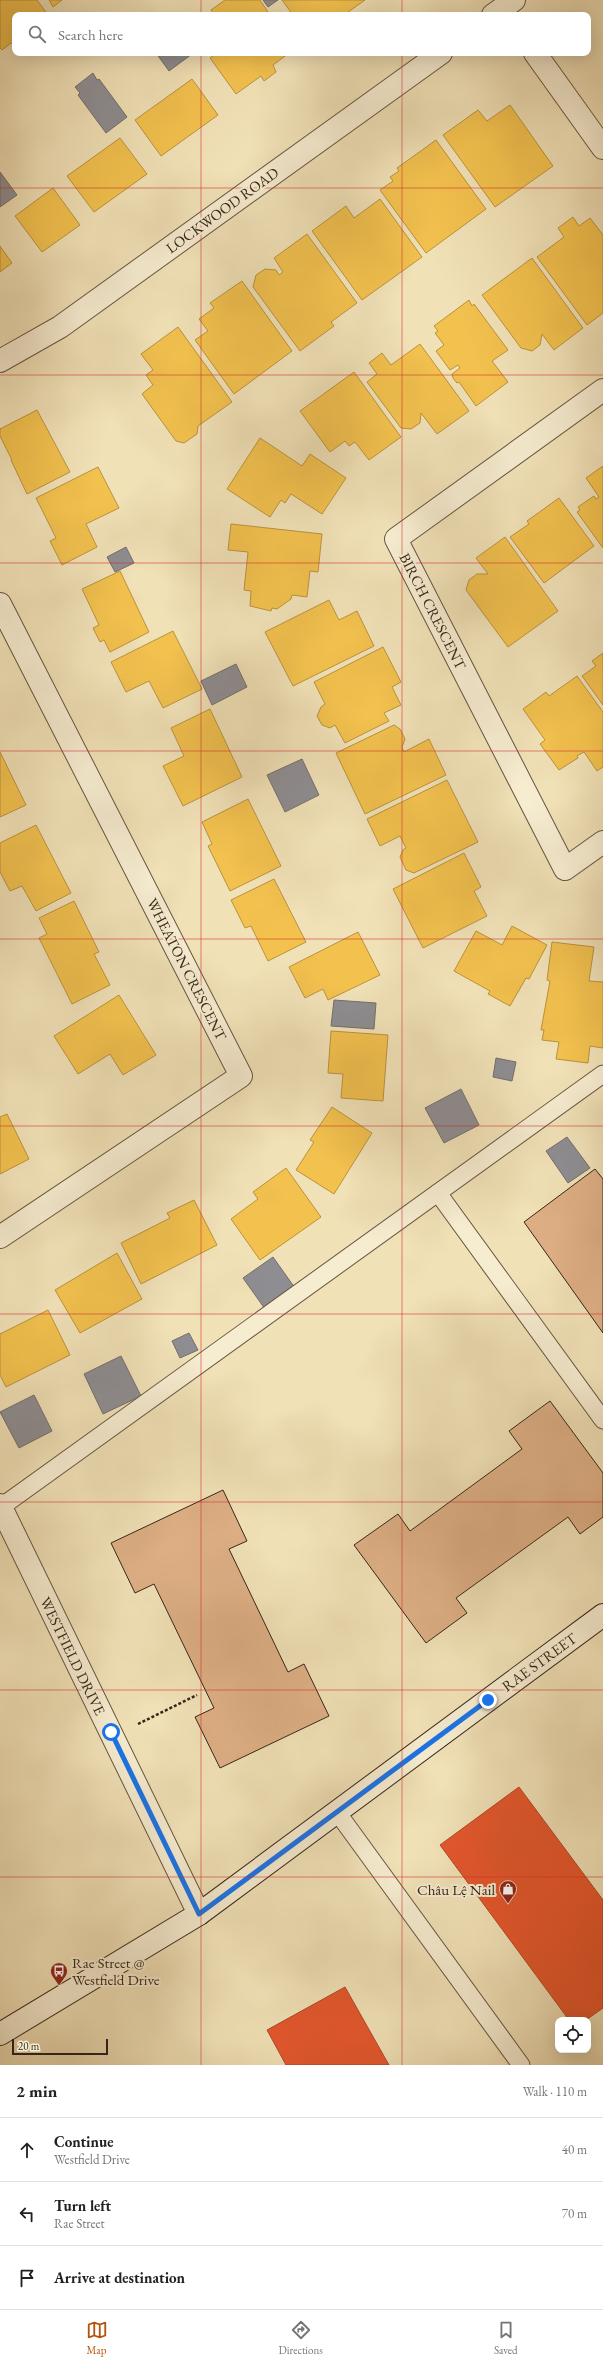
<!DOCTYPE html>
<html lang="en">
<head>
<meta charset="utf-8">
<style>
	:root { --surface:#fff; --page:#f6f6f6; --text:#202124; --muted:#757577; --line:#e0e0e0; --accent:#b45309 }
	body { margin:0; font-family:"EB Garamond",serif; background:var(--page); color:var(--text) }
	.controls { position:absolute; right:12px; bottom:12px; display:grid; overflow:hidden; border-radius:8px; box-shadow:0 4px 16px #0002 }
	.controls button { width:36px; height:36px; display:grid; place-items:center; padding:0; border:0; border-bottom:1px solid var(--line); background:var(--surface); color:var(--text); font:20px sans-serif }
	.scale { position:absolute; left:12px; bottom:10px; width:96px; box-sizing:border-box; padding-left:4px; border:2px solid #372618; border-top:0; font-size:11px; line-height:14px; white-space:nowrap; color:#372618; -webkit-text-stroke:3px #f6ecd0; paint-order:stroke }
	.stop { position:absolute; width:12px; height:12px; margin:-9px; border:3px solid #1a73e8; border-radius:50%; background:#fff }
	.stop.end { background:#1a73e8; border-color:#fff; box-shadow:0 1px 4px #0008 }
	.list { margin:0; padding:0; list-style:none }
	h2 { display:flex; justify-content:space-between; align-items:center; height:52px; margin:0; padding:0 16px; font-size:17px }
	h2 small { font-size:13px; font-weight:400; color:var(--muted) }
	.list li { display:grid; grid-template-columns:26px 1fr auto; gap:12px; align-items:center; box-sizing:border-box; height:64px; padding:0 16px; border-top:1px solid var(--line) }
	.list b { display:block; font-size:15px; white-space:nowrap }
	.list p { margin:0; font-size:13px; white-space:nowrap; color:var(--muted) }
	.list em { font-size:13px; font-style:normal; color:var(--muted) }
	.icon { flex:none; width:22px; height:22px; fill:none; stroke:currentColor; stroke-width:2; stroke-linecap:round; stroke-linejoin:round }
	.map { position:relative; flex:none; width:603px; height:2065px; overflow:hidden }
	.search { position:absolute; background:var(--surface); box-shadow:0 4px 16px #0002; left:12px; right:12px; top:12px; height:44px; display:flex; align-items:center; gap:10px; box-sizing:border-box; padding:0 14px; border-radius:8px; color:var(--muted); font-size:15px }
	.sheet { height:244px; background:var(--surface) }
	nav { display:flex; justify-content:space-around; align-items:center; box-sizing:border-box; height:56px; border-top:1px solid var(--line); background:var(--surface); font-size:11px; color:var(--muted) }
	nav a { display:grid; justify-items:center; gap:2px }
	nav .on { color:var(--accent) }
	.map>svg:first-child { display:block }
	.homes { fill:#f2c14e; stroke:#ba923e }
	.shops { fill:#e4572e; stroke:#b04827 }
	.industry { fill:#8d8d92; stroke:#736e6d }
	.building { fill:#deaf85; stroke:#372618 }
	.lines { fill:none; stroke-linecap:round; stroke-linejoin:round }
	.lane-casing { stroke:#665540; stroke-width:19 }
	.street-casing { stroke:#665540; stroke-width:24 }
	.secondary-casing { stroke:#372618; stroke-width:24 }
	.path { stroke:#372618; stroke-width:2.5; stroke-dasharray:3 2; stroke-linecap:butt }
	.lane { stroke:#f6ecd0; stroke-width:17 }
	.street { stroke:#f6ecd0; stroke-width:22 }
	.secondary { stroke:#f6ecd0; stroke-width:22 }
	.route { stroke:#1a73e8; stroke-width:5 }
	.grid { fill:none; stroke:#d62828; stroke-width:1; stroke-opacity:0.55 }
	.labels { text-anchor:middle; dominant-baseline:central; stroke-width:4; stroke-linejoin:round; paint-order:stroke }
	.street-label { font-size:15px; fill:#372618; stroke:#f6ecd0 }
	.poi-label { font-size:15px; fill:#372618; stroke:#f6ecd0; text-anchor:end }
</style>
</head>
<body>
<div class="map">
<svg width="603" height="2065" viewBox="0 0 603 2065">
	<rect width="100%" height="100%" fill="#f1e1b7"/>
	<filter id="stains"><feTurbulence type="fractalNoise" baseFrequency=".005" numOctaves="4"/><feColorMatrix values="0 0 0 0 .2 0 0 0 0 .09 0 0 0 0 .02 0 0 0 .5 -.17"/></filter>
	<radialGradient id="worn" r=".72"><stop offset=".6" stop-color="#630" stop-opacity="0"/><stop offset="1" stop-color="#630" stop-opacity=".3"/></radialGradient>
	<!-- homes -->
	<g class="homes">
		<path d="M0 0H37L48 15H15V47L11 43 2 50 0 48Z"/>
		<path d="M49 0H62L53 7Z"/>
		<path d="M225 0H260L270 15H215L211 10Z"/>
		<path d="M282 0H365L344 15H293Z"/>
		<path d="M217 53H289L273 65 276 72 264 81 261 76 236 94 210 58Z"/>
		<path d="M192 79 218 115 161 156 135 120Z"/>
		<path d="M510 105 553 166 495 207 443 135 478 110 487 121Z"/>
		<path d="M120 138 147 174 94 212 67 176Z"/>
		<path d="M436 140 486 209 426 253 380 190 393 181 390 177 399 171 397 168Z"/>
		<path d="M53 188 80 225 42 252 15 216Z"/>
		<path d="M380 199 422 257 362 300 312 231 346 206 354 218Z"/>
		<path d="M573 217 579 226 590 218 603 235V313L587 325 537 257 564 237 558 228Z"/>
		<path d="M307 234 357 303 331 322 334 326 300 351 253 287 256 275 265 269 276 270 279 275 283 272 274 258Z"/>
		<path d="M0 246 12 263 0 272Z"/>
		<path d="M532 258 583 328 554 350 542 334 540 345 532 351 521 348 482 295Z"/>
		<path d="M242 281 292 351 234 394 195 340 208 331 199 319 214 308 210 303Z"/>
		<path d="M469 300 472 306 474 304 508 350 492 361 508 382 476 406 459 382 457 383 453 378 452 374 460 368 458 365 450 370 436 351 444 345 435 333 438 331 434 326Z"/>
		<path d="M178 327 232 402 198 426 197 434 184 443 176 441 142 394 153 385 146 375 153 370 141 354Z"/>
		<path d="M420 344 469 411 437 434 421 413 420 423 411 429 401 428 367 382 377 374 369 363 382 353 391 365Z"/>
		<path d="M354 372 401 437 369 460 355 442 349 446 345 441 330 452 300 411Z"/>
		<path d="M37 410 70 472 27 494 11 460H12L0 436V429Z"/>
		<path d="M260 438 302 466 310 454 346 478 322 514 291 494 285 503 281 500 270 517 227 489Z"/>
		<path d="M603 466V548L577 512 580 510 578 507 594 496 596 499 599 497 586 478Z"/>
		<path d="M98 467 119 508 86 524 97 547 62 565 50 541 56 538 36 498Z"/>
		<path d="M559 498 594 546 544 583 510 537 529 524 527 521Z"/>
		<path d="M231 524 322 534 318 572 310 571 307 597 292 595 291 599 277 609 272 608 271 611 250 606 251 591 244 590 248 552 228 550Z"/>
		<path d="M505 537 558 611 508 647 466 590 469 580 477 574H488L476 558Z"/>
		<path d="M120 571 149 632 110 652 104 640 100 642 93 628 99 625 82 589Z"/>
		<path d="M329 600 339 620 357 611 374 646 293 686 265 632Z"/>
		<path d="M173 631 202 689 163 708 149 681 126 692 111 662Z"/>
		<path d="M383 647 401 682 392 687 401 705 384 713 389 721 345 743 335 725 330 728 322 725 317 716 321 707 325 704 314 682Z"/>
		<path d="M603 653V705L582 676 596 666 592 661Z"/>
		<path d="M577 676 603 712V767L597 771 584 752 577 756 578 758 559 770 540 744 545 740 523 709 546 692 549 696Z"/>
		<path d="M210 709 242 777 183 806 163 766 184 756 171 728Z"/>
		<path d="M394 725 400 729 405 739 402 747 404 752 429 739 446 775 365 814 336 753Z"/>
		<path d="M0 752 26 805 0 817Z"/>
		<path d="M447 780 478 842 414 873 406 870 400 857 403 850 406 848 400 836 380 846 367 819Z"/>
		<path d="M248 799 281 866 230 891 208 846 212 844 202 822Z"/>
		<path d="M36 825 71 893 36 911 22 886 10 891 0 872V843Z"/>
		<path d="M464 853 481 887 474 891 487 916 423 948 393 889Z"/>
		<path d="M274 879 306 942 268 961 251 926 245 928 231 900Z"/>
		<path d="M74 901 99 952 94 954 110 985 72 1004 39 938 47 934 39 918Z"/>
		<path d="M512 926 547 945 529 979 526 978 510 1006 488 994 490 991 454 971 476 931 502 945Z"/>
		<path d="M358 932 380 975 328 1000 323 989 305 998 289 967Z"/>
		<path d="M552 942 594 947 589 981 603 982V1048L590 1046 588 1063 556 1059 559 1042 542 1040 544 1030H541L550 981 547 980Z"/>
		<path d="M119 995 156 1055 123 1075 110 1054 78 1074 54 1036Z"/>
		<path d="M331 1031 388 1035 383 1101 341 1098 343 1074 328 1073Z"/>
		<path d="M332 1107 372 1133 334 1194 296 1170 314 1142 310 1140Z"/>
		<path d="M7 1114 29 1159 0 1174V1117Z"/>
		<path d="M286 1168 321 1217 260 1260 231 1219 258 1199 253 1192Z"/>
		<path d="M194 1200 217 1245 141 1284 121 1243 170 1218 167 1213Z"/>
		<path d="M117 1253 142 1299 80 1333 55 1290Z"/>
		<path d="M48 1310 70 1355 6 1387 0 1375V1334Z"/>
	</g>
	<!-- shops -->
	<g class="shops">
		<path d="M519 1787 603 1900V2008L586 2020H569L440 1845Z"/>
		<path d="M345 1987 389 2065H286L267 2030Z"/>
	</g>
	<!-- industry -->
	<g class="industry">
		<path d="M263 0H278L268 7Z"/>
		<path d="M156 53H191L192 54 169 71Z"/>
		<path d="M93 73 97 80 99 79 127 117 106 133 78 95 80 93 75 87Z"/>
		<path d="M0 172 17 195 0 207Z"/>
		<path d="M126 547 134 563 115 572 107 557Z"/>
		<path d="M236 664 247 687 212 705 201 681Z"/>
		<path d="M302 759 319 795 285 812 267 775Z"/>
		<path d="M334 1000 376 1003 374 1029 331 1026Z"/>
		<path d="M496 1058 516 1062 512 1081 493 1077Z"/>
		<path d="M461 1089 479 1125 444 1143 425 1108Z"/>
		<path d="M567 1137 590 1168 568 1183 546 1151Z"/>
		<path d="M273 1257 295 1288 265 1309 243 1278Z"/>
		<path d="M189 1333 198 1350 180 1358 172 1341Z"/>
		<path d="M121 1356 141 1396 103 1414 84 1374Z"/>
		<path d="M34 1395 52 1431 19 1448 0 1412Z"/>
	</g>
	<!-- building -->
	<g class="building">
		<path d="M595 1169 603 1179V1333L524 1222Z"/>
		<path d="M550 1401 603 1473V1517L580 1534 568 1517 456 1598 467 1613 426 1643 354 1545 398 1514 410 1531 522 1449 509 1431Z"/>
		<path d="M223 1490 247 1541 229 1549 288 1672 304 1664 329 1716 220 1768 195 1717 214 1708 154 1584 135 1593 111 1543Z"/>
	</g>
	<g class="lines">
		<!-- lane casing -->
		<g class="lane-casing">
			<g id="lane">
				<path d="M438 1193 603 1420"/>
				<path d="M1 1507 603 1074"/>
				<path d="M337 1812 521 2065"/>
			</g>
		</g>
		<!-- street casing -->
		<g class="street-casing">
			<g id="street">
				<path d="M493 15 514 0"/>
				<path d="M535 53 603 148"/>
				<path d="M0 361 60 327 441 53"/>
				<path d="M603 390 396 539 565 869 603 842"/>
				<path d="M0 604 241 1076 0 1237"/>
				<path d="M0 1505 199 1914"/>
			</g>
		</g>
		<!-- secondary casing -->
		<g class="secondary-casing">
			<path id="secondary" d="M0 2034 199 1914 603 1615"/>
		</g>
		<!-- path -->
		<path class="path" d="M138 1724 197 1695"/>
		<!-- lane -->
		<use href="#lane" class="lane"/>
		<!-- street -->
		<use href="#street" class="street"/>
		<!-- secondary -->
		<use href="#secondary" class="secondary"/>
	</g>
	<g class="lines">
		<!-- route -->
		<path class="route" d="M111 1732 199 1914 488 1700"/>
	</g>
	<!-- grid -->
	<path class="grid" d="M201 0V15M402 0V15M201 53V2065M402 53V2065M0 188H603M0 375H603M0 563H603M0 751H603M0 939H603M0 1126H603M0 1314H603M0 1502H603M0 1690H603M0 1877H603"/>
	<!-- icons -->
	<defs>
		<g id="shop-pin" transform="scale(0.9)"><path d="M0 17L-7.5 6A9.5 9.5 0 1 1 7.5 6Z" fill="#8f2418" stroke="#f6ecd0"/><path d="M-5-2.5h2.3a2.7 3.5 0 0 1 5.4 0H5L5.5 6h-11ZM-1.5-2.5h3a1.5 2.3 0 0 0-3 0Z" fill="#fff"/></g>
		<g id="bus-pin" transform="scale(0.9)"><path d="M0 17L-7.5 6A9.5 9.5 0 1 1 7.5 6Z" fill="#8f2418" stroke="#f6ecd0"/><path d="M-5-6H5V4H4V6H2V4H-2V6H-4V4H-5ZM-3.5-4V0h7V-4ZM-3.5 1.2v1.5H-2V1.2ZM2 1.2v1.5H3.5V1.2Z" fill="#fff"/></g>
	</defs>
	<g fill-rule="evenodd">
		<use href="#shop-pin" x="508" y="1889"/>
		<use href="#bus-pin" x="59" y="1971"/>
	</g>
	<g class="labels">
		<!-- street labels -->
		<g class="street-label">
			<text transform="translate(222 210) rotate(-36)">LOCKWOOD ROAD</text>
			<text transform="translate(433 611) rotate(63)">BIRCH CRESCENT</text>
			<text transform="translate(187 969) rotate(63)">WHEATON CRESCENT</text>
			<text transform="translate(73 1656) rotate(64)">WESTFIELD DRIVE</text>
			<text transform="translate(539 1662) rotate(-36)">RAE STREET</text>
		</g>
		<!-- poi labels -->
		<g class="poi-label">
			<text x="495" y="1889">Châu Lệ Nail</text>
			<text x="72" y="1962" text-anchor="start">Rae Street @<tspan x="72" dy="17">Westfield Drive</tspan></text>
		</g>
	</g>
	<rect width="100%" height="100%" filter="url(#stains)"/>
	<rect width="100%" height="100%" fill="url(#worn)"/>
</svg>
<div class="controls">
<button><svg class="icon" aria-label="locate" viewBox="0 0 24 24"><circle cx="12" cy="12" r="6"/><path d="M12 2v4M12 18v4M2 12h4M18 12h4"/></svg></button>
</div>
<div class="scale">20 m</div>
<div class="stop" style="left:111px;top:1732px"></div>
<div class="stop end" style="left:488px;top:1700px"></div>
<div class="search"><svg class="icon" aria-label="search" viewBox="0 0 24 24"><circle cx="10" cy="10" r="6"/><path d="M15 15l6 6"/></svg>Search here</div>
</div>
<section class="sheet">
<h2>2 min<small>Walk · 110 m</small></h2>
<ul class="list">
<li><svg class="icon" aria-label="ahead" viewBox="0 0 24 24"><path d="M12 20V5M6 11l6-6 6 6"/></svg><div><b>Continue</b><p>Westfield Drive</p></div><em>40 m</em></li>
<li><svg class="icon" aria-label="left" viewBox="0 0 24 24"><path d="M17 20v-9H6M10 6l-5 5 5 5"/></svg><div><b>Turn left</b><p>Rae Street</p></div><em>70 m</em></li>
<li><svg class="icon" aria-label="arrive" viewBox="0 0 24 24"><path d="M6 21V4h12l-3 4 3 4H6"/></svg><div><b>Arrive at destination</b></div></li>
</ul>
</section>
<nav>
<a class="on"><svg class="icon" aria-label="map" viewBox="0 0 24 24"><path d="M3 6l6-2 6 2 6-2v14l-6 2-6-2-6 2zM9 4v14M15 6v14"/></svg>Map</a>
<a><svg class="icon" aria-label="directions" viewBox="0 0 24 24"><path d="M12 3l9 9-9 9-9-9zM9 14v-3h6M13 9l2 2-2 2"/></svg>Directions</a>
<a><svg class="icon" aria-label="saved" viewBox="0 0 24 24"><path d="M7 4h10v16l-5-4-5 4z"/></svg>Saved</a>
</nav>
</body>
</html>
